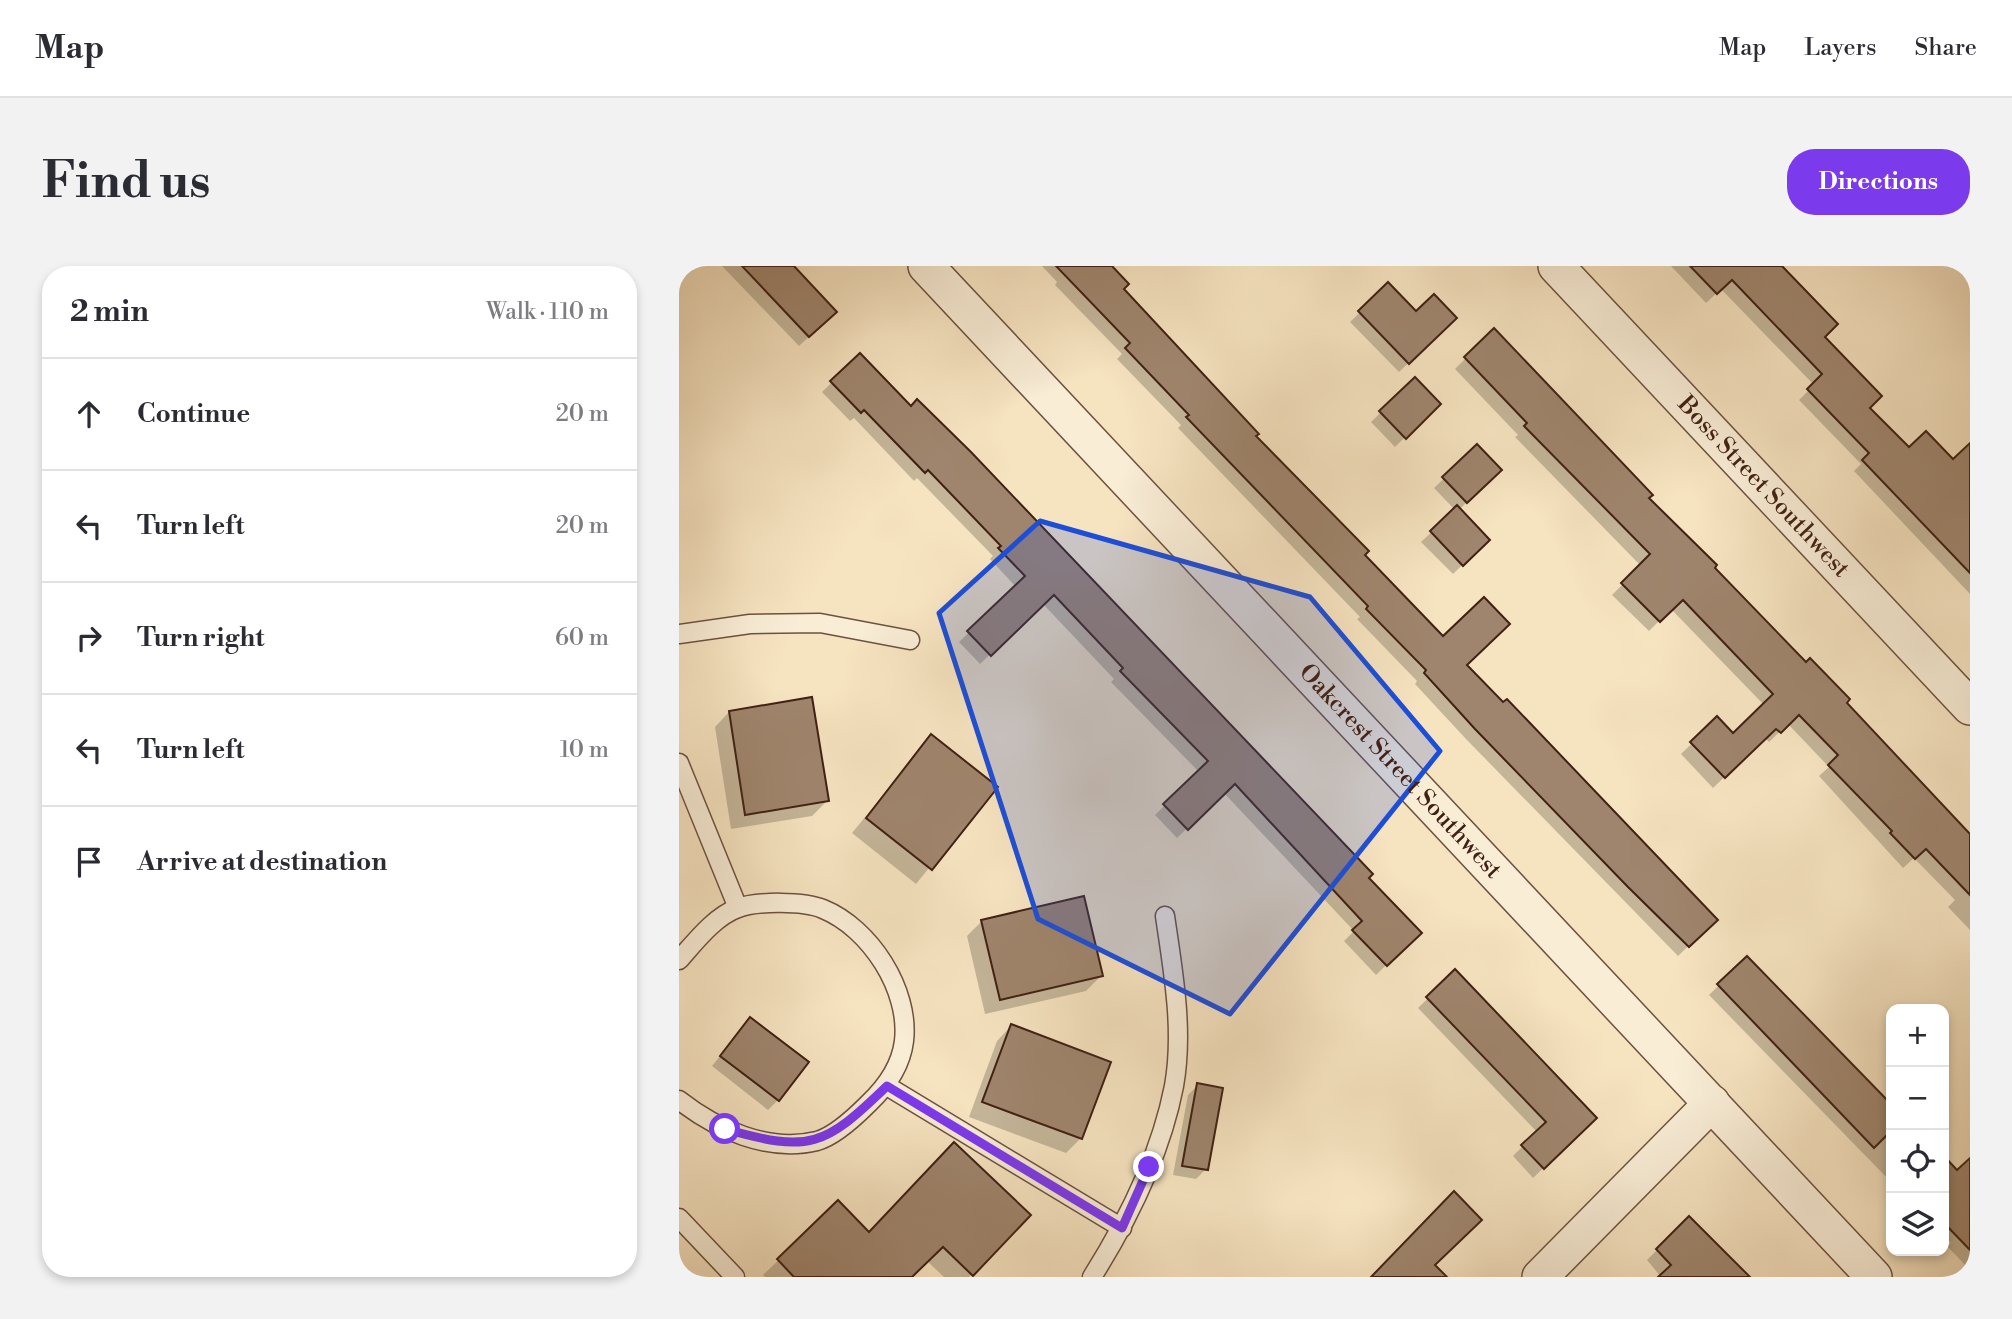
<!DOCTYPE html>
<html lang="en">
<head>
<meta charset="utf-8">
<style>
	:root { --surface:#fff; --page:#f2f2f3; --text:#2b2b33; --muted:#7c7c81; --line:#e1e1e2; --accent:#7c3aed }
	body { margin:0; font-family:"Libre Bodoni",serif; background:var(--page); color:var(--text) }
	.controls { position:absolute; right:21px; bottom:21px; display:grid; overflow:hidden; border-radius:14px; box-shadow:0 4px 10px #0003 }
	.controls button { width:63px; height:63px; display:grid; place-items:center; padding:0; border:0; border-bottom:2px solid var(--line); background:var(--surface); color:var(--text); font:35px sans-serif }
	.stop { position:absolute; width:21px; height:21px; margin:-16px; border:5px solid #7c3aed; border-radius:50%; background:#fff }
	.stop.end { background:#7c3aed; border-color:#fff; box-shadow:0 2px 7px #0008 }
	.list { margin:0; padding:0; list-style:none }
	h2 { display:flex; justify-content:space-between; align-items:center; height:91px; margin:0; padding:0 28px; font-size:30px }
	h2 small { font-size:23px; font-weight:400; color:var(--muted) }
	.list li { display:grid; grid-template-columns:46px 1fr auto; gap:21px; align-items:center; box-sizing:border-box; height:112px; padding:0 28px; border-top:2px solid var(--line) }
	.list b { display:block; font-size:26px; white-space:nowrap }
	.list em { font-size:23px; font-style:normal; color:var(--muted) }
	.icon { flex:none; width:38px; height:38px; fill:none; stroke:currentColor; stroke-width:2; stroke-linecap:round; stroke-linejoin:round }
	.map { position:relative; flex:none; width:1291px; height:1011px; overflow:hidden; border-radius:28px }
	header { display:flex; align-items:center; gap:42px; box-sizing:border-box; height:98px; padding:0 35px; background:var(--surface); border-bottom:2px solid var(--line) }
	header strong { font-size:33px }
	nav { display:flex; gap:38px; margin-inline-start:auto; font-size:24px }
	.intro { display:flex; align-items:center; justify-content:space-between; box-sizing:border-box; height:168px; padding:0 42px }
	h1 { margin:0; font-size:49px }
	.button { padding:18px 32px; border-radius:28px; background:var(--accent); color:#fff; font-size:24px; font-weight:700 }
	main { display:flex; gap:42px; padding:0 42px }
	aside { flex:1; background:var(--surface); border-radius:28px; box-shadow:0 4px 10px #0003 }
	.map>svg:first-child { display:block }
	.shadow { fill:#0003 }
	.building { fill:#9f856d; stroke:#412014; stroke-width:2 }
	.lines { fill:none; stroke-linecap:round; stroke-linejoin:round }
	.service-casing { stroke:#6e513f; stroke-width:21 }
	.minor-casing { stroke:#6e513f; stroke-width:38 }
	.service { stroke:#f9edd6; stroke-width:18 }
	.minor { stroke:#f9edd6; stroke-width:35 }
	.route { stroke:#7c3aed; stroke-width:9 }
	.marked { fill:#1d4ed8; fill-opacity:0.2; stroke:#1d4ed8; stroke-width:5; stroke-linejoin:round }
	.labels { text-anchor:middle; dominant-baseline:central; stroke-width:5; stroke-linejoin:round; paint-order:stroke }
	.street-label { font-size:24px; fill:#412014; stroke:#f9edd6 }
</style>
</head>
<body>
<header>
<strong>Map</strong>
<nav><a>Map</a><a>Layers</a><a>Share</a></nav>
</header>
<div class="intro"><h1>Find us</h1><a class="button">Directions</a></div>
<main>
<aside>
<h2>2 min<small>Walk · 110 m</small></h2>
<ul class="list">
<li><svg class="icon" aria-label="ahead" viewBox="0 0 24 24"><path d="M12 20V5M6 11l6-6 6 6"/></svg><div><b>Continue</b></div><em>20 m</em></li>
<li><svg class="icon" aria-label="left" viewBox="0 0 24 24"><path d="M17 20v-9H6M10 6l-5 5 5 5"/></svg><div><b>Turn left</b></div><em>20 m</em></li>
<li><svg class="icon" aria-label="right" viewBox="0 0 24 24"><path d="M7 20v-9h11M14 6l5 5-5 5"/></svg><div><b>Turn right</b></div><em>60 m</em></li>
<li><svg class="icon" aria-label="left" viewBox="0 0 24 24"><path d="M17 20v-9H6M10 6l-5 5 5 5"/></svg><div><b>Turn left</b></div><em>10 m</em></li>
<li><svg class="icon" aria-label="arrive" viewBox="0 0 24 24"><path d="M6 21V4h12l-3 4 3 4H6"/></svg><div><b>Arrive at destination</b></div></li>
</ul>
</aside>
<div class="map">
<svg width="1291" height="1011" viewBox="0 0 1291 1011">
	<rect width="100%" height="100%" fill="#f6e3c0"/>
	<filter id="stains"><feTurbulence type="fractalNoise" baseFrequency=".00286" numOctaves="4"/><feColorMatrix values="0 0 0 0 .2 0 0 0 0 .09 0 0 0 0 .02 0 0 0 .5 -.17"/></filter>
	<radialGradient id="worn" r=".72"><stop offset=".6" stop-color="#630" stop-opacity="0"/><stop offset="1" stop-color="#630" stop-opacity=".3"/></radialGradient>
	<!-- shadow -->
	<g class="shadow">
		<path d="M43 0H111L146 56 120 80Z"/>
		<path d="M363 0H431L443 23 684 289 786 399 1036 654 999 690 787 473 736 418 738 415 678 353 681 351 499 162 502 159 438 93 443 88 376 19 378 16Z"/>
		<path d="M992 0H1070L1144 71 1189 142 1230 184 1273 211 1291 230V328L1175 205 1182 198 1120 134 1135 119 1042 23 1027 37Z"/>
		<path d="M709 19 722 62 776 52 720 106 671 56Z"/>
		<path d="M815 64 1033 302 1291 571V664L1269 641 1276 634 1235 592 1224 602 1140 510 1150 501 1109 458 1090 476 1086 472 1034 522 1002 488 1038 453 1054 469 1085 439 992 343 970 365 933 329 962 300 836 171 839 169 776 103Z"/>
		<path d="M181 89 740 667 697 709 665 675 675 665 545 527 498 572 476 549 520 506 432 416 435 413 364 338 301 398 280 376 337 321 311 293 314 290 238 212 235 215 175 152 171 155 143 126Z"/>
		<path d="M736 113 760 138 716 181 692 156Z"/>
		<path d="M798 181 820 204 780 244 809 274 774 308 742 276 776 244 755 222Z"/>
		<path d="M50 446 148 535 133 550 52 563 36 461Z"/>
		<path d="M252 471 316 521 237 618 173 567Z"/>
		<path d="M303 655 422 710 407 725 306 748 288 670Z"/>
		<path d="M1068 692 1212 841V916L1030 729Z"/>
		<path d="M776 706 916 852 854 912 834 890 858 866 739 742Z"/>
		<path d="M71 753 99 834 89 844 33 800Z"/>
		<path d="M332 760 402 872 387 887 290 851 318 775Z"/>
		<path d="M519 819 527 903 517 913 494 909 509 829Z"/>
		<path d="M1265 893 1278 906 1287 898 1291 902V922L1288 925 1291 929V1004L1268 980 1272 977 1265 969Z"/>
		<path d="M159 937 189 968 350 949 290 1011H265L248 995 231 1011H86L84 1009Z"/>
		<path d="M1010 952 1067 1011H982L968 994Z"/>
	</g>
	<!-- building -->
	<g class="building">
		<path d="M63 0H115L158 46 130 71Z"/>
		<path d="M377 0H433L450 18 445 23 580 168 577 170 690 285 686 289 764 370 805 331 831 358 788 399 824 436 828 433 1039 654 1010 681 949 621 796 463 745 407 747 404 687 343 689 340 507 151 510 149 446 82 451 77Z"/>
		<path d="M1011 0H1103L1159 58 1146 71 1203 130 1191 142 1230 181 1247 165 1274 193 1291 177V307L1183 194 1190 187 1128 123 1143 108 1053 14 1038 28Z"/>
		<path d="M709 16 737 45 755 28 778 52 730 98 679 45Z"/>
		<path d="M815 62 974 229 970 232 1038 299 1036 302 1127 396 1131 392 1171 433 1168 437 1291 568V629L1247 583 1236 593 1211 567 1213 565 1149 499 1159 489 1120 449 1102 467 1097 463 1046 512 1011 476 1038 450 1054 467 1094 428 1004 334 981 356 942 317 971 288 845 160 848 157 785 91Z"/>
		<path d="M181 87 232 140 238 133 292 186 694 608 690 612 743 667 708 700 673 664 683 655 556 518 509 564 484 538 529 495 441 405 444 402 375 329 312 390 288 365 346 310 319 282 322 280 249 204 246 207 185 144 182 147 151 115Z"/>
		<path d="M736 111 762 138 727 173 700 145Z"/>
		<path d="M798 178 823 204 788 237 763 211Z"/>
		<path d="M778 239 811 274 784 300 751 265Z"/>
		<path d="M133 431 150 535 66 549 50 445Z"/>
		<path d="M252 468 319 521 253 604 187 552Z"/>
		<path d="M405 630 424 710 321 734 302 654Z"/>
		<path d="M1068 690 1212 838V865L1195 882 1038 718Z"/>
		<path d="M776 703 918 852 865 903 842 879 867 856 747 731Z"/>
		<path d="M71 751 130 796 100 835 41 790Z"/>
		<path d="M332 758 432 796 403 873 303 836Z"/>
		<path d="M518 817 544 822 529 904 503 900Z"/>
		<path d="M275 876 352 949 294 1010 264 981 233 1011H115L98 993 159 934 190 966Z"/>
		<path d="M1265 890 1278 904 1291 892V984L1265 957Z"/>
		<path d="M775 925 803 954 756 999 768 1011H692Z"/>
		<path d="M1010 950 1071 1011H979L992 999 977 983Z"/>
	</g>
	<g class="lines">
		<!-- service casing -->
		<g class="service-casing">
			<g id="service">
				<path d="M0 368 71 358 141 357 231 374"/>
				<path d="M0 497 59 642"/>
				<path d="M0 694C16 676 36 650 59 642 78 635 125 635 144 643 191 662 231 724 225 775 222 800 206 822 189 838 176 851 156 870 138 875 89 887 37 863 0 834"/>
				<path d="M208 820 443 962"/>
				<path d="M0 952 56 1011"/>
				<path d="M413 1011C449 954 482 887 495 820 505 764 494 705 486 650"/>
			</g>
		</g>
		<!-- minor casing -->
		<g class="minor-casing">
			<g id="minor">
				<path id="s1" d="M247 0 1195 1011"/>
				<path id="s2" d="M877 0 1291 441"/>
				<path d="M861 1011 1033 837"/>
			</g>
		</g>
		<!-- service -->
		<use href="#service" class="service"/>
		<!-- minor -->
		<use href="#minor" class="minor"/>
	</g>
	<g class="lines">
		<!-- route -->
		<path class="route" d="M46 863C131 887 145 881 208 820L443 962 470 901"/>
	</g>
	<!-- marked area -->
	<path class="marked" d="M361 255 631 331 761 485 551 748 359 653 260 347Z"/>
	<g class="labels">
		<!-- street labels -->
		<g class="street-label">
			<text stroke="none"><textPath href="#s2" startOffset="303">Boss Street Southwest</textPath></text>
			<text stroke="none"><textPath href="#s1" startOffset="693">Oakcrest Street Southwest</textPath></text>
		</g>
	</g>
	<rect width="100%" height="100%" filter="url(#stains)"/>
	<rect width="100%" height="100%" fill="url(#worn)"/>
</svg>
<div class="controls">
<button>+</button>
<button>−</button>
<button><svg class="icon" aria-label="locate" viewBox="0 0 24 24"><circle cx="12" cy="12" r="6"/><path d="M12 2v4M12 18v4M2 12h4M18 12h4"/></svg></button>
<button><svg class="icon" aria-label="layers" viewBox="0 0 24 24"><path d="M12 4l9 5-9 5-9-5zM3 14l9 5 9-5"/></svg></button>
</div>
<div class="stop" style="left:46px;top:863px"></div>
<div class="stop end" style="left:470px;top:901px"></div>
</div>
</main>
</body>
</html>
